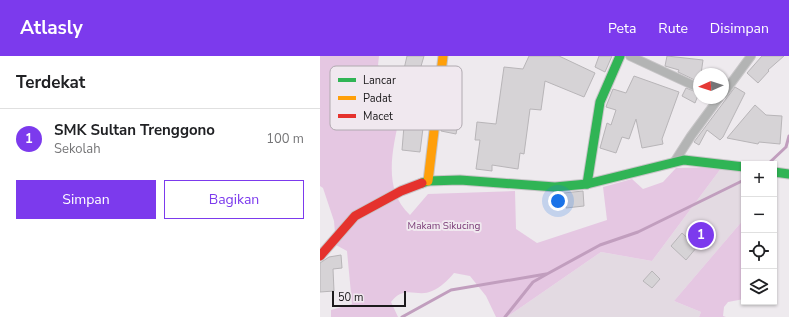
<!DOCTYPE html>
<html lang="id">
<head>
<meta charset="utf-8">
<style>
	:root { --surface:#fff; --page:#f2f2f2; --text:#202124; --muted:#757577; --line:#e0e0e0; --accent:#7c3aed }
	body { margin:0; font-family:"Nunito Sans",sans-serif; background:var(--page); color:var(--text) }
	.controls { position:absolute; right:12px; bottom:12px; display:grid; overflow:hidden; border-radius:0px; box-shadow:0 1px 3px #0004 }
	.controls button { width:36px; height:36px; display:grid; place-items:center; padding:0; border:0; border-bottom:1px solid var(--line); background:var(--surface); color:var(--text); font:20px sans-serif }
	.compass { position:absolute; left:373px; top:12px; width:36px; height:36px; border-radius:50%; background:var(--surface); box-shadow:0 1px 3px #0004; rotate:267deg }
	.scale { position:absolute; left:12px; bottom:10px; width:74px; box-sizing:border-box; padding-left:4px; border:2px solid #1c1a1c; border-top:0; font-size:11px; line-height:14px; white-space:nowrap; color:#1c1a1c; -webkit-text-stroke:3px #f0e8ef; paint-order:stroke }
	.you { position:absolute; left:238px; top:145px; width:14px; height:14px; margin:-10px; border:3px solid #fff; border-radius:50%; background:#1a73e8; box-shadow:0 0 0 6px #1a73e833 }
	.badge { display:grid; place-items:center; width:26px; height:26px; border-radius:50%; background:var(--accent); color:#fff; font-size:13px; font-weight:700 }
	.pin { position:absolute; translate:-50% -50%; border:2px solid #fff; box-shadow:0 1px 4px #0006 }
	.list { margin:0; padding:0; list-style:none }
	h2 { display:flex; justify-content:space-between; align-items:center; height:52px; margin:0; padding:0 16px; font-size:17px }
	h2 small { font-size:13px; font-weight:400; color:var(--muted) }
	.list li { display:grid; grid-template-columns:26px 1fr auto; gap:12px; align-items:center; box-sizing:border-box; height:60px; padding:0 16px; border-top:1px solid var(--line) }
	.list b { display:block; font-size:15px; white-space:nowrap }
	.list p { margin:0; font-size:13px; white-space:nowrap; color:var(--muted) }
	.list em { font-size:13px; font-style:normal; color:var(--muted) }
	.actions { display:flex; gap:8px; padding:12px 16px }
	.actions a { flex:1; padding:9px 0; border:1px solid var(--accent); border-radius:0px; text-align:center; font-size:14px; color:var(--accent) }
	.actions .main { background:var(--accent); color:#fff }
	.icon { flex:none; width:22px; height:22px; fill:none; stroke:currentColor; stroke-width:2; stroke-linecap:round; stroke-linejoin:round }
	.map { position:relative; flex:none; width:469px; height:261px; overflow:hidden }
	header { display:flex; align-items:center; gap:24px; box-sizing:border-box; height:56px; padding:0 20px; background:var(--accent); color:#fff }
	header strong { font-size:19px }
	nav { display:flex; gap:22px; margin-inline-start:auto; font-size:14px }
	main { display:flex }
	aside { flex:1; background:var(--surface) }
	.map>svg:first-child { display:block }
	.built { fill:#e3dae2 }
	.green { fill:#e5c7e2 }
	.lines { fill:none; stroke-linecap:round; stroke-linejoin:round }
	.stream { stroke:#c19ebe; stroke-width:3 }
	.building { fill:#d6d3d6; stroke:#b8b5b8 }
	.street-casing { stroke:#c7c5c7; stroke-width:10 }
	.fast-casing { stroke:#c7c5c7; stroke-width:11 }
	.slow-casing { stroke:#c7c5c7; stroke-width:11 }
	.jam-casing { stroke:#c7c5c7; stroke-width:11 }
	.street { stroke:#b3b4b4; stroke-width:8 }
	.fast { stroke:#30b455; stroke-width:9 }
	.slow { stroke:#ff9f0a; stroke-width:9 }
	.jam { stroke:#e5322d; stroke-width:9 }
	.labels { text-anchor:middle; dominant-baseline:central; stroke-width:4; stroke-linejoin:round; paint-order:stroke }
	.park-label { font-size:10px; fill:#7a3c77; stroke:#f0e8ef }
	.key { fill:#f0e8ef; stroke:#b0aab0; stroke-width:1 }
	.key-label { font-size:11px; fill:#1c1a1c }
</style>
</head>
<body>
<header>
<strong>Atlasly</strong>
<nav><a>Peta</a><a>Rute</a><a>Disimpan</a></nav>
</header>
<main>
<aside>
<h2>Terdekat<small></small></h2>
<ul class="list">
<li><span class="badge">1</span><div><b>SMK Sultan Trenggono</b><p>Sekolah</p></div><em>100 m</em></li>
</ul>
<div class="actions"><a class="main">Simpan</a><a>Bagikan</a></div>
</aside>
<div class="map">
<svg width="469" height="261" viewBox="0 0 469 261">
	<rect width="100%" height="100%" fill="#eeeaee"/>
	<!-- built -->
	<path class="built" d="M402 111 424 115V163L354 245 381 256 379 261H187L281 196 332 205Z"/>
	<!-- green -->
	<g class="green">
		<path d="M0 0H59L58 9 71 23 100 33 102 53 100 58 79 63C72 96 63 134 90 159L108 138 195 135 196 173 217 187 287 164 283 131 312 123 323 133 343 126 356 112 402 111 332 205 281 196 187 261H176L166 240 150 220 134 217C127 225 121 231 112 235 97 242 85 228 71 246L78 261H11V254L32 248 27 195 16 189 14 165 3 132 0 130Z"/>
		<path d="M424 163V243L408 246 404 251 403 260 406 261H379L381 256 354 245Z"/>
	</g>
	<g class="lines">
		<!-- stream -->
		<g class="stream">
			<path d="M448 108 466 91 469 80"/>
			<path d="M82 261 131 234 226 218"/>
			<path d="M185 261 213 226 227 218 280 189 318 176 424 124"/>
		</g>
	</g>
	<!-- building -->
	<g class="building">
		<path d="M87 0H104L99 17 84 13Z"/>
		<path d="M209 0H239L275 17 264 41 225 25 221 54 210 53 204 98 200 97 198 113 172 109V115L156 113 160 84H155L157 66 176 68 184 11 203 13Z"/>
		<path d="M279 0H292L285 16 275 11Z"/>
		<path d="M347 0 383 4 381 18H379V26L358 16 359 14 345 10Z"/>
		<path d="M442 0H464L448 14 449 15 438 27 427 17Z"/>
		<path d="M314 20 359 36 342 83 343 88 322 92 316 63 309 83 302 81 296 97 280 92 287 67 291 69 296 54 286 51 287 48 293 33 306 37Z"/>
		<path d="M415 31 425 37 403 81 400 84 387 74 379 89 374 86Z"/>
		<path d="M366 32 379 37 375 47 362 40Z"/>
		<path d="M435 49 446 59 462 60 460 88 439 86 438 88 407 82Z"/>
		<path d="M123 59 139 62 136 78 121 75Z"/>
		<path d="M84 70 103 72 100 96 82 94Z"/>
		<path d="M263 135 264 150 246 152 244 137Z"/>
		<path d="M362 177 377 191 366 204 351 190Z"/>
		<path d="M21 199 22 212 13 213 14 235 0 236V207L9 201Z"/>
		<path d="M332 215 340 223 332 232 323 225Z"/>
	</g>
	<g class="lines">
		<!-- street casing -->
		<g class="street-casing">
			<g id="street">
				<path d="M310 0 379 32"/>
				<path d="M403 38 431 0"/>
				<path d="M355 105 371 80 399 42"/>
			</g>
		</g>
		<!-- fast casing -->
		<g class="fast-casing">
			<g id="fast">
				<path d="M454 116 469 118"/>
				<path d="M102 127 108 125 140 124 235 131 267 128 364 104 424 111"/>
				<path d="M267 128 280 46 300 0"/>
			</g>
		</g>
		<!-- slow casing -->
		<g class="slow-casing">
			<path id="slow" d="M108 125 123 0"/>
		</g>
		<!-- jam casing -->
		<g class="jam-casing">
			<path id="jam" d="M0 200 35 160 81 135 102 127"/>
		</g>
		<!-- street -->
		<use href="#street" class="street"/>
		<!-- fast -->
		<use href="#fast" class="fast"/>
		<!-- slow -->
		<use href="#slow" class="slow"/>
		<!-- jam -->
		<use href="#jam" class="jam"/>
	</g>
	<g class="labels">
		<!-- park labels -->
		<g class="park-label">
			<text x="124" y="170">Makam Sikucing</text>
		</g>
	</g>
	<!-- legend -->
	<rect x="10" y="10" width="132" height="64" rx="6" class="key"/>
	<rect x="18" y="22" width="18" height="4" fill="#30b455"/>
	<rect x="18" y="40" width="18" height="4" fill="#ff9f0a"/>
	<rect x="18" y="58" width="18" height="4" fill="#e5322d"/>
	<g class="key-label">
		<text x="43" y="28">Lancar</text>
		<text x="43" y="46">Padat</text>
		<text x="43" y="64">Macet</text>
	</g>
</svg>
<div class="controls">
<button>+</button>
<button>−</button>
<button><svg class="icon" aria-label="locate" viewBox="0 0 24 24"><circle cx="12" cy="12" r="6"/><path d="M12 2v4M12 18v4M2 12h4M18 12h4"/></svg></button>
<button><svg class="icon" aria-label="layers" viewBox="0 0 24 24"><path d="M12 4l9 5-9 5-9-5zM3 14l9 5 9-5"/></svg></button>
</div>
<svg class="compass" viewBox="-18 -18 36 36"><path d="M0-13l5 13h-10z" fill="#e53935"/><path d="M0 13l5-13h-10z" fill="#757577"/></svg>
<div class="scale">50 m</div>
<div class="you"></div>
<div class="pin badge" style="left:381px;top:179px">1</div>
</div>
</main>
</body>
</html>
